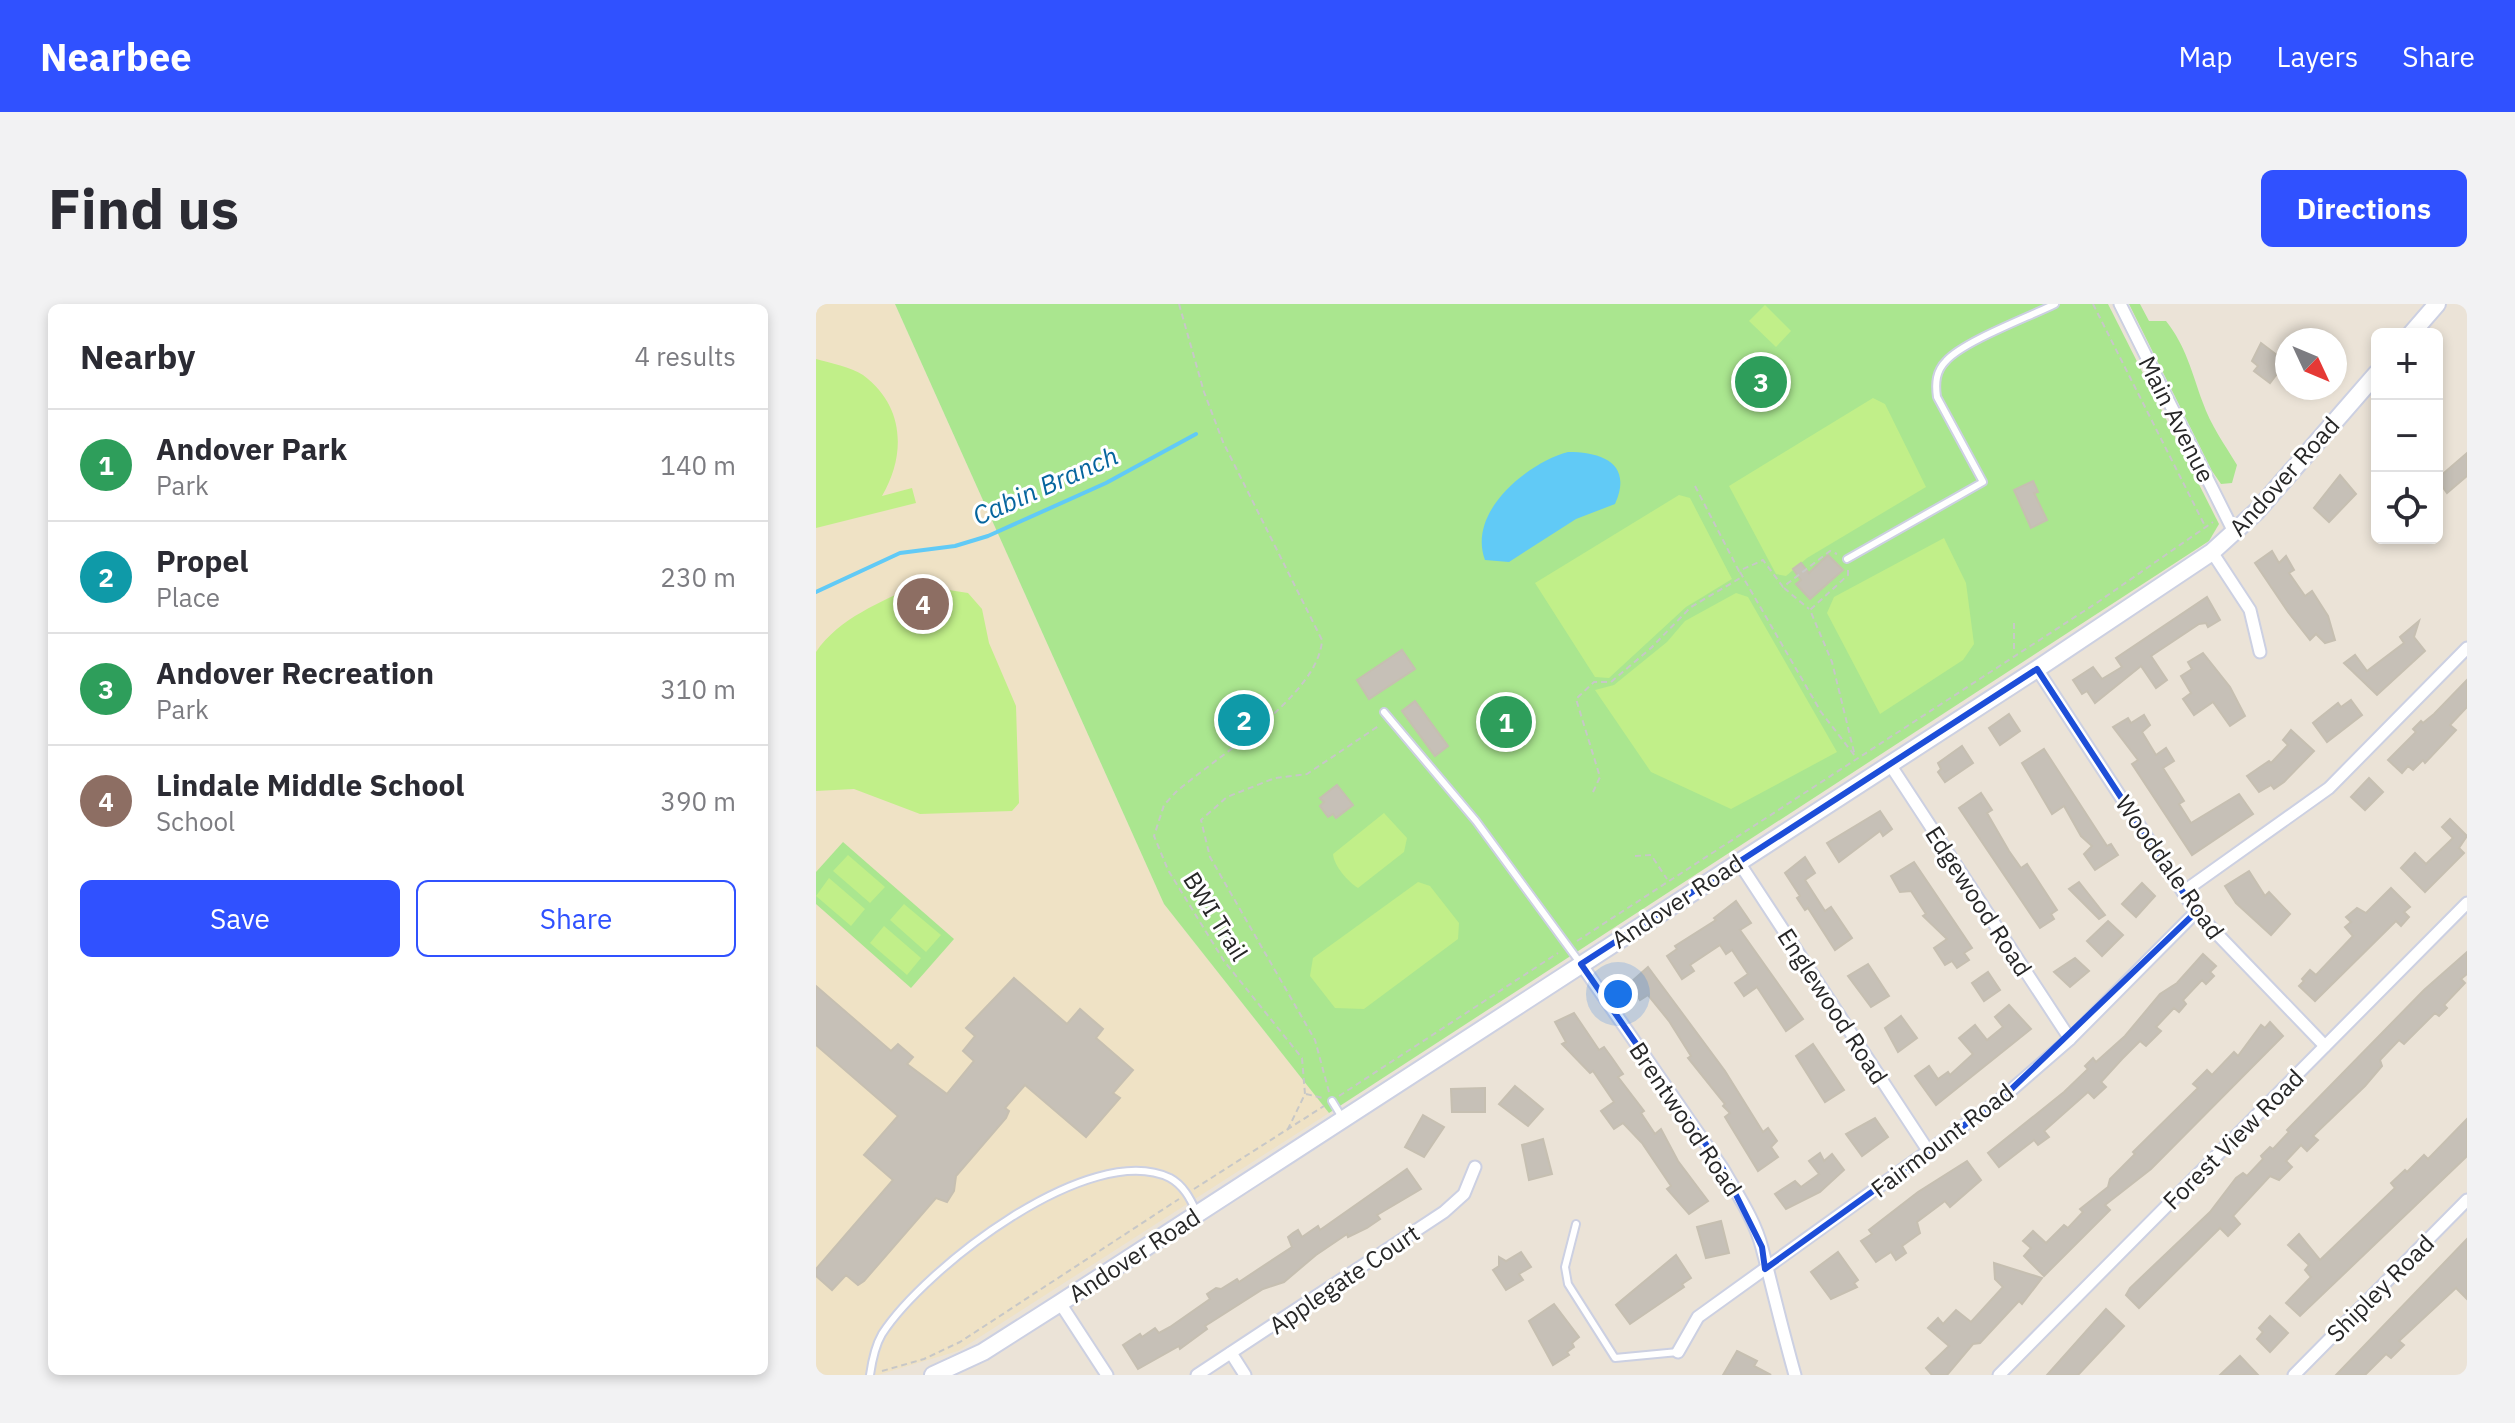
<!DOCTYPE html>
<html lang="en">
<head>
<meta charset="utf-8">
<style>
	:root { --surface:#fff; --page:#f2f2f3; --text:#2b2b33; --muted:#7c7c81; --line:#e1e1e2; --accent:#3051ff }
	body { margin:0; font-family:"IBM Plex Sans",sans-serif; background:var(--page); color:var(--text) }
	.controls { position:absolute; right:24px; top:24px; display:grid; overflow:hidden; border-radius:12px; box-shadow:0 4px 12px #0003 }
	.controls button { width:72px; height:72px; display:grid; place-items:center; padding:0; border:0; border-bottom:2px solid var(--line); background:var(--surface); color:var(--text); font:40px sans-serif }
	.compass { position:absolute; left:1459px; top:24px; width:72px; height:72px; border-radius:50%; background:var(--surface); box-shadow:0 4px 12px #0003; rotate:134deg }
	.you { position:absolute; left:802px; top:690px; width:28px; height:28px; margin:-20px; border:6px solid #fff; border-radius:50%; background:#1a73e8; box-shadow:0 0 0 12px #1a73e833 }
	.badge { display:grid; place-items:center; width:52px; height:52px; border-radius:50%; background:var(--accent); color:#fff; font-size:26px; font-weight:700 }
	.pin { position:absolute; translate:-50% -50%; border:4px solid #fff; box-shadow:0 2px 8px #0006 }
	.list { margin:0; padding:0; list-style:none }
	h2 { display:flex; justify-content:space-between; align-items:center; height:104px; margin:0; padding:0 32px; font-size:34px }
	h2 small { font-size:26px; font-weight:400; color:var(--muted) }
	.list li { display:grid; grid-template-columns:52px 1fr auto; gap:24px; align-items:center; box-sizing:border-box; height:112px; padding:0 32px; border-top:2px solid var(--line) }
	.list b { display:block; font-size:30px; white-space:nowrap }
	.list p { margin:0; font-size:26px; white-space:nowrap; color:var(--muted) }
	.list em { font-size:26px; font-style:normal; color:var(--muted) }
	.actions { display:flex; gap:16px; padding:24px 32px }
	.actions a { flex:1; padding:18px 0; border:2px solid var(--accent); border-radius:12px; text-align:center; font-size:28px; color:var(--accent) }
	.actions .main { background:var(--accent); color:#fff }
	.icon { flex:none; width:44px; height:44px; fill:none; stroke:currentColor; stroke-width:2; stroke-linecap:round; stroke-linejoin:round }
	.map { position:relative; flex:none; width:1651px; height:1071px; overflow:hidden; border-radius:12px }
	header { display:flex; align-items:center; gap:48px; box-sizing:border-box; height:112px; padding:0 40px; background:var(--accent); color:#fff }
	header strong { font-size:38px }
	nav { display:flex; gap:44px; margin-inline-start:auto; font-size:28px }
	.intro { display:flex; align-items:center; justify-content:space-between; box-sizing:border-box; height:192px; padding:0 48px }
	h1 { margin:0; font-size:56px }
	.button { padding:20px 36px; border-radius:12px; background:var(--accent); color:#fff; font-size:28px; font-weight:700 }
	main { display:flex; gap:48px; padding:0 48px }
	aside { flex:1; background:var(--surface); border-radius:12px; box-shadow:0 4px 12px #0003 }
	.map>svg:first-child { display:block }
	.education { fill:#efe2c5 }
	.green { fill:#aae68f }
	.pitch { fill:#c1ef89 }
	.water { fill:#61caf6 }
	.lines { fill:none; stroke-linecap:round; stroke-linejoin:round }
	.stream { stroke:#61caf6; stroke-width:4 }
	.building { fill:#c6c0b7; stroke:#c6bfb1; stroke-width:2 }
	.lane-casing { stroke:#ccd0e2; stroke-width:10 }
	.street-casing { stroke:#ccd0e2; stroke-width:15 }
	.secondary-casing { stroke:#ccd0e2; stroke-width:20 }
	.path { stroke:#c7c7c7; stroke-width:2; stroke-dasharray:6 4; stroke-linecap:butt }
	.lane { stroke:#fff; stroke-width:6 }
	.street { stroke:#fff; stroke-width:11 }
	.secondary { stroke:#fff; stroke-width:16 }
	.marked { fill:none; stroke:#1d4ed8; stroke-width:6; stroke-linejoin:round }
	.labels { text-anchor:middle; dominant-baseline:central; stroke-width:6; stroke-linejoin:round; paint-order:stroke }
	.street-label { font-size:24px; fill:#272727; stroke:#fff }
	.water-label { font-size:26px; font-style:italic; fill:#05659e; stroke:#fff }
</style>
</head>
<body>
<header>
<strong>Nearbee</strong>
<nav><a>Map</a><a>Layers</a><a>Share</a></nav>
</header>
<div class="intro"><h1>Find us</h1><a class="button">Directions</a></div>
<main>
<aside>
<h2>Nearby<small>4 results</small></h2>
<ul class="list">
<li><span class="badge" style="background:#2e9e5b">1</span><div><b>Andover Park</b><p>Park</p></div><em>140 m</em></li>
<li><span class="badge" style="background:#0f9aa8">2</span><div><b>Propel</b><p>Place</p></div><em>230 m</em></li>
<li><span class="badge" style="background:#2e9e5b">3</span><div><b>Andover Recreation</b><p>Park</p></div><em>310 m</em></li>
<li><span class="badge" style="background:#8d6e63">4</span><div><b>Lindale Middle School</b><p>School</p></div><em>390 m</em></li>
</ul>
<div class="actions"><a class="main">Save</a><a>Share</a></div>
</aside>
<div class="map">
<svg width="1651" height="1071" viewBox="0 0 1651 1071">
	<rect width="100%" height="100%" fill="#ebe3d7"/>
	<!-- education -->
	<path class="education" d="M0 0H79L348 600 513 809 142 1047 62 1071H0Z"/>
	<!-- green -->
	<g class="green">
		<path d="M79 0H1292L1403 220 1393 237 513 809 348 600Z"/>
		<path d="M1313 0H1324L1333 17H1350C1370 42 1376 69 1387 99 1394 120 1409 141 1421 161L1416 179 1405 180 1396 167Z"/>
		<path d="M27 538 138 635 95 684 0 600V568Z"/>
	</g>
	<!-- pitch -->
	<g class="pitch">
		<path d="M949 1 975 27 960 43 933 17Z"/>
		<path d="M0 55C14 59 35 63 47 71 89 102 90 151 66 192L96 184 100 199 0 224Z"/>
		<path d="M1057 94 1069 100 1110 183 991 254 970 272 960 270 913 182Z"/>
		<path d="M863 191 874 194 916 275 870 303 793 374 779 373 719 279Z"/>
		<path d="M1128 234 1150 279 1158 340 1147 356 1064 410 1011 309 1018 293Z"/>
		<path d="M101 281 152 289 166 305 173 339 200 402 203 499 196 507 104 510 38 485 0 487V348C23 314 65 298 101 281Z"/>
		<path d="M920 289 932 293 1021 448 915 505 835 468 779 386 798 381 851 338 869 317Z"/>
		<path d="M568 509 591 534 588 548 542 584C532 578 518 562 517 550Z"/>
		<path d="M32 551 69 583 54 599 17 567Z"/>
		<path d="M13 574 49 605 35 622 0 592Z"/>
		<path d="M602 578 614 582 643 619 642 635 548 705 519 704 494 672 497 654Z"/>
		<path d="M88 600 125 631 110 648 74 616Z"/>
		<path d="M68 622 105 654 91 671 54 639Z"/>
	</g>
	<!-- water -->
	<path class="water" d="M752 148C787 148 817 160 799 200L760 215 693 258 669 256C651 208 711 159 752 148Z"/>
	<g class="lines">
		<!-- stream -->
		<path class="stream" d="M0 288 84 249 139 242 172 232 290 179 380 130"/>
	</g>
	<!-- building -->
	<g class="building">
		<path d="M1445 39 1470 58 1454 79 1438 67 1442 62 1436 57Z"/>
		<path d="M1651 149V172L1631 189 1621 175Z"/>
		<path d="M1524 171 1540 190 1513 218 1498 204Z"/>
		<path d="M1217 177 1222 188 1218 189 1231 216 1215 224 1198 186Z"/>
		<path d="M1456 247 1463 259 1470 252 1478 266 1473 269 1489 292 1496 287 1512 312 1519 336 1509 339 1500 330 1494 336 1472 308 1439 259Z"/>
		<path d="M1012 251 1027 266 994 295 980 280 985 276 977 265 985 259 993 269Z"/>
		<path d="M1391 293 1404 316 1392 323 1390 319 1383 320 1335 352 1351 376 1340 384 1325 362 1279 399 1271 387 1266 390 1257 376 1277 363 1286 375 1306 363 1300 354Z"/>
		<path d="M1603 317 1598 333 1609 347 1561 391 1528 359 1539 351 1551 367 1588 339 1584 333Z"/>
		<path d="M586 346 599 365 553 395 541 376Z"/>
		<path d="M1387 349 1414 383 1429 412 1414 422 1397 398 1378 411 1367 395 1375 389 1365 372 1376 365 1372 358Z"/>
		<path d="M1651 376V403L1634 421 1640 426 1609 459 1607 456 1597 466 1592 462 1586 469 1572 456 1600 428 1597 425 1605 417 1607 419 1618 410Z"/>
		<path d="M1535 396 1546 411 1511 438 1497 419 1522 399 1525 403Z"/>
		<path d="M599 397 632 442 619 452 586 407Z"/>
		<path d="M1193 410 1204 427 1184 441 1173 424Z"/>
		<path d="M1328 411 1334 421 1326 428 1340 451 1350 444 1358 457 1347 464 1368 497 1363 500 1375 519 1423 490 1437 510 1376 551 1316 460 1322 456 1297 423 1312 414 1315 419Z"/>
		<path d="M1475 426 1498 447 1468 478 1458 485 1455 481 1443 488 1431 472 1453 457 1455 459 1472 441 1467 436Z"/>
		<path d="M1146 442 1157 459 1129 478 1122 468 1125 465 1122 459Z"/>
		<path d="M1228 445 1291 542 1295 540 1302 551 1279 566 1268 550 1276 542 1265 532 1248 502 1236 510 1206 459Z"/>
		<path d="M1553 474 1567 488 1549 506 1535 493Z"/>
		<path d="M521 481 537 501 520 514 517 510 512 513 504 502 508 498 504 494Z"/>
		<path d="M1165 489 1176 506 1171 509 1193 547 1205 564 1211 560 1241 606 1235 610 1238 615 1224 624 1143 504Z"/>
		<path d="M1064 507 1076 525 1067 532 1064 527 1023 558 1011 539Z"/>
		<path d="M1634 515 1651 532 1643 544 1648 549 1609 588 1585 564 1599 549 1610 560 1637 534 1626 523Z"/>
		<path d="M989 553 999 569 989 576 1009 607 1015 603 1036 634 1019 646 992 604 989 606 981 594 984 592 969 569Z"/>
		<path d="M1098 558 1156 644 1148 649 1153 656 1141 664 1136 657 1129 661 1118 644 1131 635 1107 612 1110 610 1095 587 1084 588 1075 572Z"/>
		<path d="M1433 567 1449 592 1453 588 1474 610 1455 631 1420 599 1409 582Z"/>
		<path d="M1263 578 1289 611 1283 615 1253 585Z"/>
		<path d="M1326 579 1339 592 1320 613 1306 600Z"/>
		<path d="M1575 584 1594 603 1588 608 1593 613 1585 622 1580 617 1499 697 1483 682 1488 677 1486 675 1494 666 1500 671 1537 632 1529 623 1535 618 1530 613 1541 604 1550 609Z"/>
		<path d="M920 597 935 619 924 626 987 715 970 727 941 683 928 692 919 679 932 670 916 646 910 650 904 641 874 661 878 667 866 675 851 652 861 645 859 642 900 616 898 614Z"/>
		<path d="M1292 617 1307 631 1286 652 1271 637Z"/>
		<path d="M1651 648V670L1645 675 1649 679 1628 701 1631 704 1623 712 1619 709 1588 740 1583 736 1564 756 1566 762 1549 782 1497 832 1502 836 1491 847 1485 841 1470 857 1476 863 1463 876 1454 872 1417 912 1424 920 1412 932 1404 924 1323 1004 1310 991 1314 984 1394 908 1420 874 1427 869 1431 872 1447 855 1445 852 1454 843 1457 845 1473 828 1471 826 1608 686Z"/>
		<path d="M1387 650 1400 662 1394 668 1398 672 1390 680 1386 676 1367 696 1370 700 1363 708 1358 704 1340 723 1345 727 1330 742 1324 737 1306 755 1285 778 1290 783 1278 794 1272 788 1228 827 1233 833 1222 841 1218 836 1183 863 1172 849 1248 788 1272 765 1269 762 1277 754 1280 758 1309 732 1344 690 1361 679Z"/>
		<path d="M1259 654 1273 667 1254 683 1238 668Z"/>
		<path d="M1052 660 1073 692 1055 703 1032 672Z"/>
		<path d="M832 663 909 767 947 828 952 824 961 837 955 843 962 853 942 867 909 813 914 809 907 802 909 800 872 754 875 752 853 717 832 691 824 696 814 679Z"/>
		<path d="M1172 668 1184 686 1168 697 1156 679Z"/>
		<path d="M198 674 251 720 264 705 287 725 280 734 317 766 297 789 304 794 270 833 209 781 189 804 193 807 190 814 140 872 138 887 131 898 120 894 48 977 42 981 30 971 16 986 0 972V965L77 876 48 851 82 812 0 741V682L75 747 82 740 97 753 91 760 131 790 158 757 147 747 159 732 150 724Z"/>
		<path d="M1193 701 1215 725 1120 801 1099 772 1113 762 1122 775 1132 768 1134 771 1157 750 1143 734 1159 721 1171 736 1187 723 1179 713Z"/>
		<path d="M758 709 783 746 788 743 796 754 807 770 802 773 828 807 825 809 839 830 845 825 862 857 892 897 873 910 851 885 855 882 826 839 807 819 798 825 785 807 798 798 777 767 774 769 746 740 750 738 739 718Z"/>
		<path d="M1085 712 1101 734 1082 748 1069 724Z"/>
		<path d="M1454 718 1467 732 1335 865 1289 901 1294 906 1228 972 1208 952 1215 944 1207 937 1217 927 1230 939 1248 921 1252 924 1267 908 1264 905 1292 883 1294 875 1319 850 1317 848 1382 784 1377 780 1391 766 1396 771 1418 748 1422 752 1445 721 1449 724Z"/>
		<path d="M997 740 1028 786 1009 798 980 752Z"/>
		<path d="M699 782 727 805 712 822 683 800Z"/>
		<path d="M669 784V808H636L635 785Z"/>
		<path d="M607 811 628 823 608 853 589 843Z"/>
		<path d="M1059 814 1072 833 1046 852 1030 830Z"/>
		<path d="M1651 815V852L1484 1012 1470 999 1495 973 1489 966 1493 961 1472 941 1483 930 1504 956 1579 884 1575 879 1589 866 1591 868 1608 851 1612 855Z"/>
		<path d="M727 835 736 870 713 876 706 841Z"/>
		<path d="M1004 849 1008 857 1016 850 1028 866 1004 888 970 905 959 890 979 877 985 883 1003 870 993 857Z"/>
		<path d="M1151 857 1165 876 1134 903 1129 897 1101 918 1104 929 1086 942 1090 949 1080 956 1075 948 1060 958 1045 937 1056 930 1053 926 1102 888Z"/>
		<path d="M591 865 605 885 561 911 564 915 551 924 532 933 531 930 500 951 468 978 447 985 389 1022 391 1025 364 1045 363 1042 322 1065 307 1041 324 1030 326 1033 339 1024 343 1029 354 1023 394 995 391 990 400 984 405 985 421 975 423 978 476 943 472 933 477 929 482 926 486 933 502 922 504 926Z"/>
		<path d="M905 917 913 949 890 954 881 923Z"/>
		<path d="M1651 935V995L1640 984 1583 1037 1588 1041 1575 1054 1570 1050 1549 1071H1520Z"/>
		<path d="M705 948 715 963 703 970 707 976 690 986 677 966 683 962V953L690 957Z"/>
		<path d="M1022 948 1042 976 1038 979 1041 983 1015 995 995 968Z"/>
		<path d="M860 951 875 974 866 980 868 983 814 1020 800 1001Z"/>
		<path d="M1178 959 1226 974 1206 1000 1203 997 1164 1039 1157 1040 1131 1071H1116L1110 1064 1133 1042 1112 1024 1122 1014 1127 1020 1140 1006 1155 1018 1187 983 1179 975Z"/>
		<path d="M738 1000 763 1033 756 1039 758 1043 751 1048 753 1051 737 1061 713 1017Z"/>
		<path d="M1290 1005 1308 1022 1262 1071H1231Z"/>
		<path d="M1454 1012 1472 1029 1454 1048 1441 1035 1447 1028 1443 1024Z"/>
		<path d="M921 1047 941 1057 938 1062 955 1071H907Z"/>
		<path d="M1424 1052 1442 1071H1404Z"/>
	</g>
	<g class="lines">
		<!-- lane casing -->
		<g class="lane-casing">
			<g id="lane">
				<path d="M1031 255 1167 178 1121 93C1119 79 1120 67 1130 57 1148 37 1213 13 1239 0"/>
				<path d="M568 408 660 517 765 660"/>
				<path d="M516 797 527 815"/>
				<path d="M760 920 749 963 752 980 799 1054 862 1048"/>
				<path d="M54 1071C56 1057 59 1042 66 1030 108 965 274 835 354 874 367 881 374 894 380 907"/>
			</g>
		</g>
		<!-- street casing -->
		<g class="street-casing">
			<g id="street">
				<path d="M1304 0 1419 230"/>
				<path d="M1396 248 1434 306 1444 348"/>
				<path d="M1221 365 1380 608 1509 742"/>
				<path d="M1073 459 1254 735"/>
				<path d="M922 557 1113 848"/>
				<path d="M1367 588 1513 484 1651 344"/>
				<path d="M765 660 907 865C921 890 939 916 946 944 957 986 967 1029 979 1071"/>
				<path d="M244 999 291 1071"/>
				<path d="M862 1048 882 1013 1186 794 1254 735 1380 608"/>
				<path d="M415 1049 429 1071"/>
				<path d="M381 1071 628 908 648 890 659 863"/>
				<path d="M1183 1071 1651 599"/>
				<path d="M1478 1071 1651 896"/>
			</g>
		</g>
		<!-- secondary casing -->
		<g class="secondary-casing">
			<g id="secondary">
				<path d="M1595 30 1621 0"/>
				<path d="M117 1071 167 1048 244 999 1221 365 1396 248 1441 207 1561 69"/>
			</g>
		</g>
		<!-- path -->
		<g class="path">
			<path d="M363 0 388 88 407 138 506 336C503 391 400 453 360 488L348 501 338 532 352 566 408 657 486 754 489 790 471 827"/>
			<path d="M1277 0 1389 222"/>
			<path d="M879 182 923 267 947 256 967 283 1014 247 1021 250"/>
			<path d="M1032 266V271L994 306 1016 358 1039 452"/>
			<path d="M924 268 1005 408 1039 452"/>
			<path d="M968 284 993 305"/>
			<path d="M1198 319V349"/>
			<path d="M777 488 784 473 760 395 778 378H795L835 344 875 303 926 273"/>
			<path d="M819 552 835 551 851 575"/>
			<path d="M761 637 1282 298 1397 218"/>
			<path d="M513 788 499 736 394 553 385 516 411 493 459 474 491 470 564 421"/>
			<path d="M490 790 507 794"/>
			<path d="M523 792 742 649"/>
			<path d="M378 885 508 802"/>
			<path d="M66 1067 108 1055 144 1038 363 895"/>
		</g>
		<!-- lane -->
		<use href="#lane" class="lane"/>
		<!-- street -->
		<use href="#street" class="street"/>
		<!-- secondary -->
		<use href="#secondary" class="secondary"/>
	</g>
	<!-- marked area -->
	<path class="marked" d="M1221 365 1380 608 1186 794 949 965 946 943 907 865 765 660Z"/>
	<g class="labels">
		<!-- street labels -->
		<g class="street-label">
			<text transform="translate(1361 115) rotate(63)">Main Avenue</text>
			<text transform="translate(1468 172) rotate(-48)">Andover Road</text>
			<text transform="translate(1354 563) rotate(55)">Wooddale Road</text>
			<text transform="translate(861 597) rotate(-33)">Andover Road</text>
			<text transform="translate(1163 597) rotate(57)">Edgewood Road</text>
			<text transform="translate(400 612) rotate(58)">BWI Trail</text>
			<text transform="translate(1017 702) rotate(57)">Englewood Road</text>
			<text transform="translate(870 815) rotate(56)">Brentwood Road</text>
			<text transform="translate(1417 835) rotate(-45)">Forest View Road</text>
			<text transform="translate(1126 836) rotate(-37)">Fairmount Road</text>
			<text transform="translate(318 951) rotate(-33)">Andover Road</text>
			<text transform="translate(528 975) rotate(-34)">Applegate Court</text>
			<text transform="translate(1564 984) rotate(-45)">Shipley Road</text>
		</g>
		<!-- water labels -->
		<g class="water-label">
			<text transform="translate(229 181) rotate(-24)">Cabin Branch</text>
		</g>
	</g>
</svg>
<div class="controls">
<button>+</button>
<button>−</button>
<button><svg class="icon" aria-label="locate" viewBox="0 0 24 24"><circle cx="12" cy="12" r="6"/><path d="M12 2v4M12 18v4M2 12h4M18 12h4"/></svg></button>
</div>
<svg class="compass" viewBox="-18 -18 36 36"><path d="M0-13l5 13h-10z" fill="#e53935"/><path d="M0 13l5-13h-10z" fill="#7c7c81"/></svg>
<div class="you"></div>
<div class="pin badge" style="left:690px;top:418px;background:#2e9e5b">1</div>
<div class="pin badge" style="left:428px;top:416px;background:#0f9aa8">2</div>
<div class="pin badge" style="left:945px;top:78px;background:#2e9e5b">3</div>
<div class="pin badge" style="left:107px;top:300px;background:#8d6e63">4</div>
</div>
</main>
</body>
</html>
